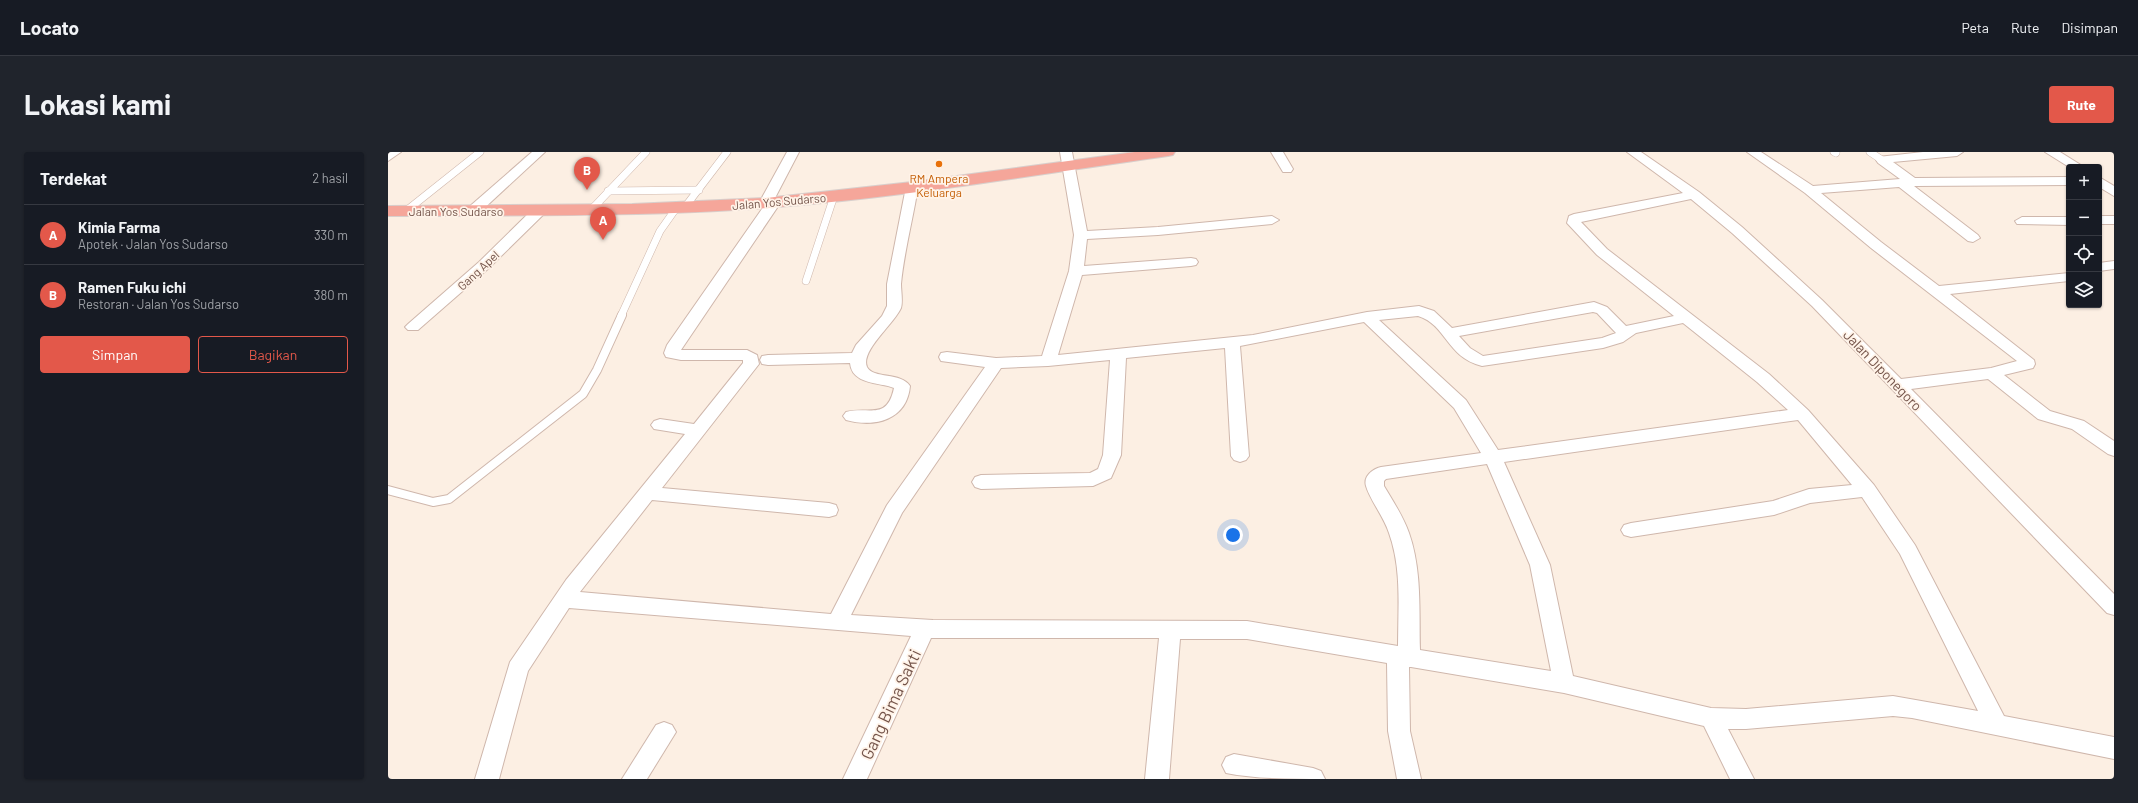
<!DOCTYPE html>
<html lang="id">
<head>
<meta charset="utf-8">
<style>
	:root { --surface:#171b24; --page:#20242c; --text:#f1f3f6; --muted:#9ea1a6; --line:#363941; --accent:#e3584a }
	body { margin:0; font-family:Barlow,sans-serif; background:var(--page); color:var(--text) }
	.controls { position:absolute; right:12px; top:12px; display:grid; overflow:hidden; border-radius:4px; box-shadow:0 1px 3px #0004 }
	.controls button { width:36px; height:36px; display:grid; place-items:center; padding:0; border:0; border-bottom:1px solid var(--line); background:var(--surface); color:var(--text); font:20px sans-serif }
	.you { position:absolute; left:845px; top:383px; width:14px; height:14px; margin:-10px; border:3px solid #fff; border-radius:50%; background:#1a73e8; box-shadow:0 0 0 6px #1a73e833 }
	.badge { display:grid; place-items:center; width:26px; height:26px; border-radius:50%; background:var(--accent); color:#fff; font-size:13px; font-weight:700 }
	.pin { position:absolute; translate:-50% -33px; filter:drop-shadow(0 1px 2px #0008) }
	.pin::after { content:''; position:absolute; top:21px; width:14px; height:12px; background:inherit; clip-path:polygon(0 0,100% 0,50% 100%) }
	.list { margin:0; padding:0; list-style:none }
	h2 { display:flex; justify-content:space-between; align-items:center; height:52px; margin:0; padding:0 16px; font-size:17px }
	h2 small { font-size:13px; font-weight:400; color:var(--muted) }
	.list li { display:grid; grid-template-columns:26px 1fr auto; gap:12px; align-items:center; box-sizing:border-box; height:60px; padding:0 16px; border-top:1px solid var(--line) }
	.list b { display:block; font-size:15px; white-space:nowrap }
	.list p { margin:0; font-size:13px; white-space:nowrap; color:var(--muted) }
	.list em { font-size:13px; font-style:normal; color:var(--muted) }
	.actions { display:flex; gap:8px; padding:12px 16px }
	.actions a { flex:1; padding:9px 0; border:1px solid var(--accent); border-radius:4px; text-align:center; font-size:14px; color:var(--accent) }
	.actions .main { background:var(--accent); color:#fff }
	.icon { flex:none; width:22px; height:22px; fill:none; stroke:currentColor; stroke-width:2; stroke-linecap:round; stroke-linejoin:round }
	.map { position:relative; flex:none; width:1726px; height:627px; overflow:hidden; border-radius:4px }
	header { display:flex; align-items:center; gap:24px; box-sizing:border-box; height:56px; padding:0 20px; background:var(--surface); border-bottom:1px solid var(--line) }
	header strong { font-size:19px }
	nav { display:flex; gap:22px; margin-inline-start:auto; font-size:14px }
	.intro { display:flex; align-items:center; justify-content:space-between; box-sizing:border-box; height:96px; padding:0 24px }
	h1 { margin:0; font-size:28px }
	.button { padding:10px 18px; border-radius:4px; background:var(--accent); color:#fff; font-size:14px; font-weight:700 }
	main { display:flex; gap:24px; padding:0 24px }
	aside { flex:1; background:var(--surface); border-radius:4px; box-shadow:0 1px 3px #0004 }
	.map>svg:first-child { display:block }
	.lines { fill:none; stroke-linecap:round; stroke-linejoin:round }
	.lane-far1-casing { stroke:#cfb7ac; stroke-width:8 }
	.lane-casing { stroke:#cfb7ac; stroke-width:10 }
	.street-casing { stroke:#cfb7ac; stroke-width:2 }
	.highway-casing { stroke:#d8cfcc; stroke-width:2 }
	.lane-far1 { stroke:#fff; stroke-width:7 }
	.lane { stroke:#fff; stroke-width:8 }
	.street { fill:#fff; fill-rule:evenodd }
	.highway { fill:#f5a69a; fill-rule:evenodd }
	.food-dot { fill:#e8710a; stroke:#fff3e8; stroke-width:1.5 }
	.labels { text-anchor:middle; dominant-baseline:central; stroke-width:3.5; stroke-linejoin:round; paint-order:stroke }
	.far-food-label { font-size:12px; fill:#c56008; stroke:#fff3e8 }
	.far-street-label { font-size:12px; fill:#735349; stroke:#fff3e8 }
	.street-label { font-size:14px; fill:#735349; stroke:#fff3e8 }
	.near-street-label { font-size:17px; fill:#735349; stroke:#fff3e8 }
</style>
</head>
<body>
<header>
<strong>Locato</strong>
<nav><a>Peta</a><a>Rute</a><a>Disimpan</a></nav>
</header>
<div class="intro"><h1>Lokasi kami</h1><a class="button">Rute</a></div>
<main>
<aside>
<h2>Terdekat<small>2 hasil</small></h2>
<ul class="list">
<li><span class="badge">A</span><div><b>Kimia Farma</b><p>Apotek · Jalan Yos Sudarso</p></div><em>330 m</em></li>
<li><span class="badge">B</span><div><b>Ramen Fuku ichi</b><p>Restoran · Jalan Yos Sudarso</p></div><em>380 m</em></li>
</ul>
<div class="actions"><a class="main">Simpan</a><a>Bagikan</a></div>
</aside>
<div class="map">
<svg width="1726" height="627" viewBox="0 0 1726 627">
	<rect width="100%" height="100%" fill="#fcefe3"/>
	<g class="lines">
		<!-- lane-far1 casing -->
		<g class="lane-far1-casing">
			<g id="lane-far1">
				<path d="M1446 0 1448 1"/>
				<path d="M1482 0 1494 8"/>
				<path d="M220 39 311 38"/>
				<path d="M297 55 339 0"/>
				<path d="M203 58 258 0"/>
				<path d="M18 59 92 0"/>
				<path d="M418 129 446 44"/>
				<path d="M233 164 272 79 289 55"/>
			</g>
		</g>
		<!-- lane casing -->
		<g class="lane-casing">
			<path id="lane" d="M0 338 45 350 61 347 195 242 209 218 234 163"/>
		</g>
		<!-- street casing -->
		<g class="street-casing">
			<g id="street">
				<path d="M0 0H13L0 9Z"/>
				<path d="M144 0H157L91 61H81L79 58 81 55Z"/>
				<path d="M399 0H411L387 46 393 50 293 198H359L369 203 371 212 274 336 441 351 448 353 450 358 448 363 441 365 264 348 192 440 443 462 499 353 597 215 553 209 551 205 553 201 559 200 608 206 654 204 681 119 686 83 672 0H684L699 79 770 75 884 64 891 68 884 72 770 83 699 87 696 114 803 106 808 107 810 110 808 113 803 114 694 123 670 203 865 183 979 160 1031 154 1046 159 1064 176 1206 150 1219 155 1238 174 1286 164 1209 103 1179 71 1181 64 1186 62 1295 41 1239 0H1253L1311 40 1354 75 1434 148 1513 227 1603 216 1629 209 1483 96 1417 41 1359 0H1373L1425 34 1512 27 1490 11 1488 8 1490 5 1535 0H1575L1569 4 1505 10 1527 26 1681 25V33L1526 34 1590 83 1592 86 1585 90 1580 89 1511 35 1433 41 1493 90 1551 134 1681 121V129L1562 142 1646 208 1647 212 1645 216 1616 223 1662 259 1696 269 1726 289V304L1720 302 1684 277 1650 267 1600 227 1523 237 1726 442V463L1719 461 1424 154 1344 81 1303 47 1193 70 1219 97 1381 222 1420 258 1486 333 1527 393 1616 564 1726 585V607L1524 566 1505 564 1358 577H1340L1366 627H1342L1316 574 1176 541 1023 515H1021L1022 579 1033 627H1009L1000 579 999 511 859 487H792L781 627H757L771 486H543L479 627H455L523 484 181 456 140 519 111 627H87L122 510 178 428 297 282 266 277 263 273 266 269 272 267 306 272 355 211V208H293L278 205 276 201 279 193 376 54 371 51ZM1205 160 1209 161 1228 181 1214 186 1095 204 1082 196 1071 184ZM1030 164C1059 173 1058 205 1094 214L1215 196 1235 190 1248 181 1295 171 1369 230 1400 258 1110 298 1078 248 991 168ZM976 170 1066 256 1093 301 993 315C985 317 975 324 978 334 982 348 996 365 1001 381 1014 417 1010 456 1010 494L859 469 545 468 463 463 514 361 613 216 660 214 722 208 715 303 710 317 702 321 593 323 587 325 584 330 587 335 593 337 705 334 723 326 733 303 738 206 837 196 843 304 846 308 852 310 858 308 861 304 852 194ZM1410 268 1464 333 1421 337 1385 349 1243 371 1236 373 1233 378 1236 383 1243 385 1386 363 1422 351 1474 345 1512 402 1590 559 1505 544 1358 557 1323 556 1185 524 1162 413 1116 310ZM1099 312 1142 413 1163 519 1032 498C1031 459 1034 418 1021 381 1015 364 1005 349 996 334V329L998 327Z"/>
				<path d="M883 0H895L905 17 903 20H895Z"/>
				<path d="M1657 0H1672L1696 15H1681Z"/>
				<path d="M1711 25 1726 34V44L1711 35Z"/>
				<path d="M524 31 530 35C525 67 516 100 513 132 513 139 515 149 513 156 506 172 472 199 479 215 485 227 513 220 522 234 519 268 487 276 458 268L455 264 458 260C481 254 499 269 506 236 491 230 464 233 462 211L380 213 374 212 372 208 374 204 380 203 464 201 468 193 494 164 499 154V132L518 35Z"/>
				<path d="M152 54 157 55 159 58 157 61 101 116 30 178H20L17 175 20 172 91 110 147 55Z"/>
				<rect x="1711" y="64" width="15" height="8"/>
				<path d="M1634 65H1681V73L1629 72 1627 69Z"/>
				<path d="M1726 109V117L1711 119V111Z"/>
				<path d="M276 570 284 573 288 580 259 627H234L268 573Z"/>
				<path d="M846 602 925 616 933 619 937 627C905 627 868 627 838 621L834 613 838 605Z"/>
			</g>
		</g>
		<!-- highway casing -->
		<g class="highway-casing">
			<path id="highway" d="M747 0H787L785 3 780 4C646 23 512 46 378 56 252 65 126 63 0 64V54L244 52 378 46 524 30Z"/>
		</g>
		<!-- lane-far1 -->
		<use href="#lane-far1" class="lane-far1"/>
		<!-- lane -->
		<use href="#lane" class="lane"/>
		<!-- street -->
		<use href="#street" class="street"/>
		<!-- highway -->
		<use href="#highway" class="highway"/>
	</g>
	<!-- markers -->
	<circle class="food-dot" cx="551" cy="12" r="4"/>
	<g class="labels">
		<!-- far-food labels -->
		<g class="far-food-label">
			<text x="551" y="26">RM Ampera<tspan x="551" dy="14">Keluarga</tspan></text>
		</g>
		<!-- far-street labels -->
		<g class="far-street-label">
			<text transform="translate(391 49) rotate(-5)">Jalan Yos Sudarso</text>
			<text x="68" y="59">Jalan Yos Sudarso</text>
			<text transform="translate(90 118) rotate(-43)">Gang Apel</text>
		</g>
		<!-- street labels -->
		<g class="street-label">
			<text transform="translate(1495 218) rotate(46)">Jalan Diponegoro</text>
		</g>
		<!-- near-street labels -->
		<g class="near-street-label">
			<text transform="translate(502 552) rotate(-65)">Gang Bima Sakti</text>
		</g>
	</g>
</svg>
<div class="controls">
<button>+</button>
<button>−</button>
<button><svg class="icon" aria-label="locate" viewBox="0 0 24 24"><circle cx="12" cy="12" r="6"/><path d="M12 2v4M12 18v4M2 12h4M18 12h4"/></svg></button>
<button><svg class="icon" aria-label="layers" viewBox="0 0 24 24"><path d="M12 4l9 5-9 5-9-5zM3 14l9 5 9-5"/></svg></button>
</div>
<div class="you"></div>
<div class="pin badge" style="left:215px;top:88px">A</div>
<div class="pin badge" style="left:199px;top:38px">B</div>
</div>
</main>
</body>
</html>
